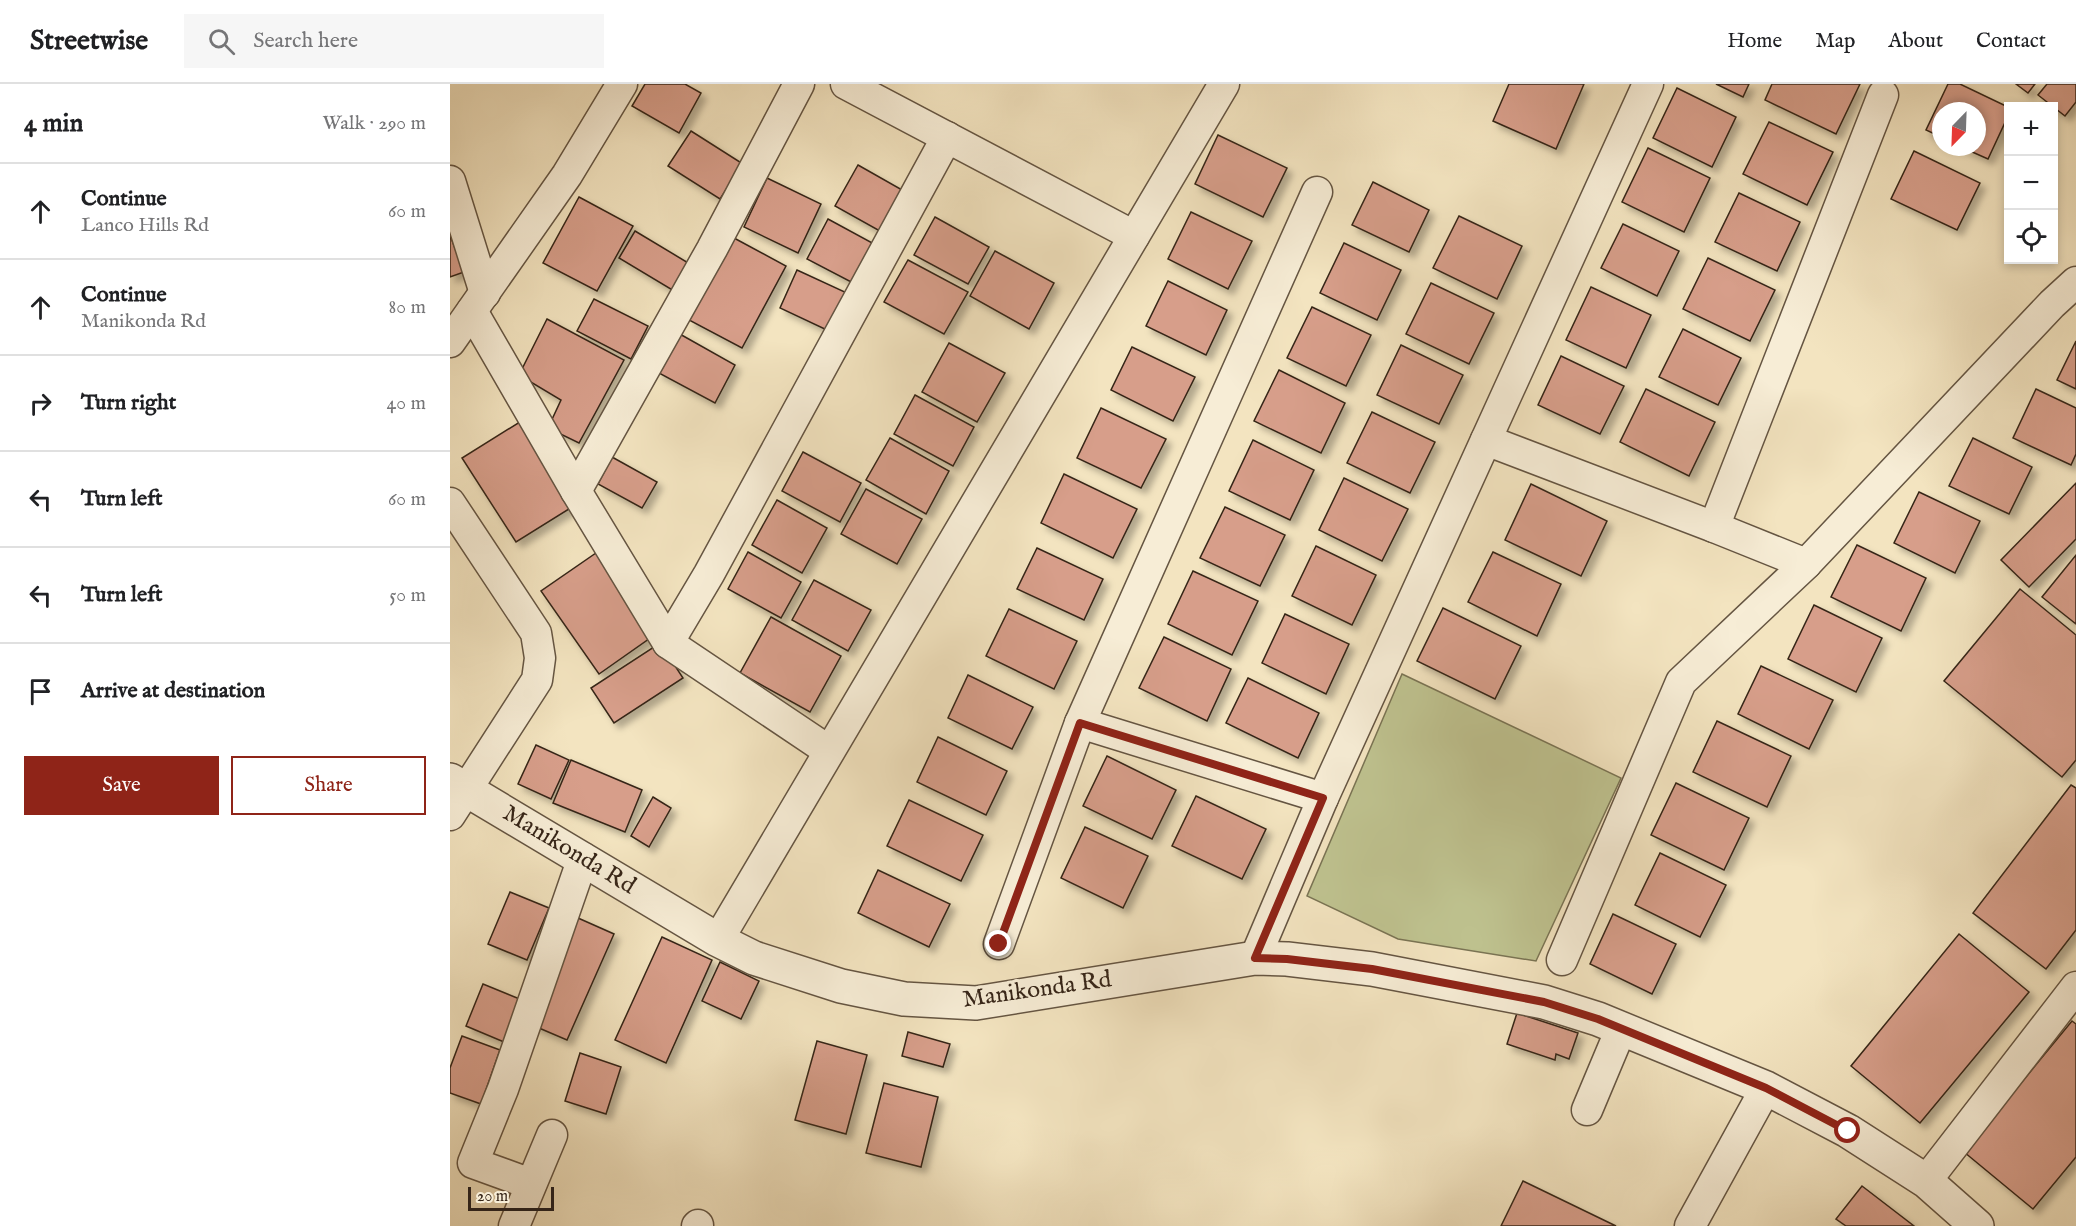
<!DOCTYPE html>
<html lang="en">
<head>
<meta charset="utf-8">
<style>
	:root { --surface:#fff; --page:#f6f6f6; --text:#202124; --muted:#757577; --line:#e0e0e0; --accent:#8f2418 }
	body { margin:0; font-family:"IM FELL English",serif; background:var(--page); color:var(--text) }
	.controls { position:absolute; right:18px; top:18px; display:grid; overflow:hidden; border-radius:0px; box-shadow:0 3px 9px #0003 }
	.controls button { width:54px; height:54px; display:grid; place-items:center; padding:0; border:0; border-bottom:2px solid var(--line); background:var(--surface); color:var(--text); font:30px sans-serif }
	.compass { position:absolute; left:1482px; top:18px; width:54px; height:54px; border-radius:50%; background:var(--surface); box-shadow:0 3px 9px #0003; rotate:203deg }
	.scale { position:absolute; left:18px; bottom:15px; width:86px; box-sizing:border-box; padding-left:6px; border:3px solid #362518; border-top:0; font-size:16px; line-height:21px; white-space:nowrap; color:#362518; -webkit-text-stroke:4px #f7edd6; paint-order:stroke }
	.stop { position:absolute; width:18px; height:18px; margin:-14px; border:4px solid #8f2418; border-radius:50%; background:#fff }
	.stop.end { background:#8f2418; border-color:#fff; box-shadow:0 2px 6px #0008 }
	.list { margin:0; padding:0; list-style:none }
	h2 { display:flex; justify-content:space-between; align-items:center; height:78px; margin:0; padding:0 24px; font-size:26px }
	h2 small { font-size:20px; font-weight:400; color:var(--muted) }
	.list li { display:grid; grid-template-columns:39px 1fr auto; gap:18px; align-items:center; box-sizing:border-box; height:96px; padding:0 24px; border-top:2px solid var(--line) }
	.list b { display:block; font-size:22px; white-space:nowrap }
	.list p { margin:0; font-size:20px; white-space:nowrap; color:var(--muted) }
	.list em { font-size:20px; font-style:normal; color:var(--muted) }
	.actions { display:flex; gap:12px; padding:18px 24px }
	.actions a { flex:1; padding:14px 0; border:2px solid var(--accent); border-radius:0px; text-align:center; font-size:21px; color:var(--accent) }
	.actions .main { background:var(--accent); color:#fff }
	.icon { flex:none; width:33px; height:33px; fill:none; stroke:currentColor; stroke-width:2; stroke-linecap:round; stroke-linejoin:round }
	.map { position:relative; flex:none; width:1626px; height:1142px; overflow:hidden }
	header { display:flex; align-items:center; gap:36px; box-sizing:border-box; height:84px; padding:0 30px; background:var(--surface); border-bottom:2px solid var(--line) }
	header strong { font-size:28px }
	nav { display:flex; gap:33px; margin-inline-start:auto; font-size:21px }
	.search { width:420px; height:54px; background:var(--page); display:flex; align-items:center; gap:15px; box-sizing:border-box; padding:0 21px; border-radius:0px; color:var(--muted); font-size:22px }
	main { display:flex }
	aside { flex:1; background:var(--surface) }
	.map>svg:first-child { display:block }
	.green { fill:#bfc390; stroke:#7a7454; stroke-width:1.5 }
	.building { fill:#d79e8a; stroke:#362518; stroke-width:1.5; filter:url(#shadow) }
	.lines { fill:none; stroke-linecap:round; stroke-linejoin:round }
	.minor-casing { stroke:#655542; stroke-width:33 }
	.tertiary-casing { stroke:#655542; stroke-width:36 }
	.minor { stroke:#f7edd6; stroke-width:30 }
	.tertiary { stroke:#f7edd6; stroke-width:33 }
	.route { stroke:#8f2418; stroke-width:8 }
	.labels { text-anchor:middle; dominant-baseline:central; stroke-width:6; stroke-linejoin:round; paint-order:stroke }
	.street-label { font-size:24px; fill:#362518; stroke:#f7edd6 }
</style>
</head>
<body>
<header>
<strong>Streetwise</strong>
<div class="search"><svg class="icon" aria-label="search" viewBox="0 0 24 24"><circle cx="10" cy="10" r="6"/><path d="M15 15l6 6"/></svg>Search here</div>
<nav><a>Home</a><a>Map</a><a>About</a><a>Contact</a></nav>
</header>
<main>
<aside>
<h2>4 min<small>Walk · 290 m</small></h2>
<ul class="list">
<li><svg class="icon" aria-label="ahead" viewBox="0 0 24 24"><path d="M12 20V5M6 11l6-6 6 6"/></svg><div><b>Continue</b><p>Lanco Hills Rd</p></div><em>60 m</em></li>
<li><svg class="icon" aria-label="ahead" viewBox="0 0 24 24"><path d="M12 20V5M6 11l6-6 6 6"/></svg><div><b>Continue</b><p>Manikonda Rd</p></div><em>80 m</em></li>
<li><svg class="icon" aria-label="right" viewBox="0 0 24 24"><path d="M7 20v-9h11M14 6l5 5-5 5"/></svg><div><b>Turn right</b></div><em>40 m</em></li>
<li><svg class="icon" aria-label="left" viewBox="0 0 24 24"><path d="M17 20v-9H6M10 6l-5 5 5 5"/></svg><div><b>Turn left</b></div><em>60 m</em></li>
<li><svg class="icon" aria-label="left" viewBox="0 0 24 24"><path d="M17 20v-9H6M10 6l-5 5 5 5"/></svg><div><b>Turn left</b></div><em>50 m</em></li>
<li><svg class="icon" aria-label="arrive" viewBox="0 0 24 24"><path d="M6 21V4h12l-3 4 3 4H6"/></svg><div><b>Arrive at destination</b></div></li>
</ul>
<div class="actions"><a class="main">Save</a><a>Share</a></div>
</aside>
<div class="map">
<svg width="1626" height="1142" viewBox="0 0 1626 1142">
	<defs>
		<filter id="shadow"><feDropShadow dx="5.5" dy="5.5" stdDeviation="3" flood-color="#0004"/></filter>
	</defs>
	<rect width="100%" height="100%" fill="#f3e4c0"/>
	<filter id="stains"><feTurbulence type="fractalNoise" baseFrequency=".00333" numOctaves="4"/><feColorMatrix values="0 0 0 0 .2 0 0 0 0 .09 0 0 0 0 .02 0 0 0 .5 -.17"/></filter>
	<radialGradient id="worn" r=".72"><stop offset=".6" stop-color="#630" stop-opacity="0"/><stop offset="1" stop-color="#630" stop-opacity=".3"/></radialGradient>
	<!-- green -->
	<path class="green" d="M952 590 1171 694 1086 877 948 855 857 812Z"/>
	<!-- building -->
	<g class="building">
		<path d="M195 0H235L251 9 229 49 182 22Z"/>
		<path d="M1059 0H1134L1106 65 1043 37Z"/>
		<path d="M1266 0H1299L1293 13Z"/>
		<path d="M1322 0H1410L1386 50 1315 16Z"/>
		<path d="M1498 0H1510L1558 23V32L1538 75 1511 63H1527V27H1491V53L1476 46Z"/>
		<path d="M1566 0H1585L1578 9Z"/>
		<path d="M1597 0H1626V18L1615 32 1588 11Z"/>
		<path d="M1227 4 1286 33 1262 83 1203 54Z"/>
		<path d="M1319 38 1383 68 1357 121 1293 90Z"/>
		<path d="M241 47 293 80 270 115 218 82Z"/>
		<path d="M768 51 837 84 813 133 745 100Z"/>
		<path d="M1198 64 1260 94 1234 148 1172 118Z"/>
		<path d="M1464 67 1530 99 1507 146 1441 115Z"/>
		<path d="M408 81 461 111 437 151 385 122Z"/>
		<path d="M317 94 371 120 348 169 294 143Z"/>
		<path d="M923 98 979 126 959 168 902 141Z"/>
		<path d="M1289 109 1350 138 1327 187 1265 158Z"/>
		<path d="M129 113 183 142 147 207 93 179Z"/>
		<path d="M741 128 802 157 778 205 718 175Z"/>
		<path d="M1009 132 1072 162 1047 215 983 184Z"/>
		<path d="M485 133 539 163 518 200 464 171Z"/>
		<path d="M378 135 426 161 405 200 357 175Z"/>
		<path d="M1173 140 1229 167 1207 212 1151 184Z"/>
		<path d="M185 147 240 180 224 207 169 174Z"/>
		<path d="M0 151 14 188 0 193Z"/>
		<path d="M284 154 336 182 292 264 239 236Z"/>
		<path d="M894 159 951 186 927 236 870 209Z"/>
		<path d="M545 167 604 199 579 245 520 212Z"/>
		<path d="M1258 174 1325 206 1300 257 1233 225Z"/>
		<path d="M458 176 518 208 494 250 434 218Z"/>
		<path d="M347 186 397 209 379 247 330 224Z"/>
		<path d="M718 197 777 226 756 271 696 242Z"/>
		<path d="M981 199 1044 229 1019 280 956 250Z"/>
		<path d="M1141 203 1201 231 1176 284 1116 256Z"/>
		<path d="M144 215 198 242 181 275 127 247Z"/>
		<path d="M862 223 921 251 896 302 837 274Z"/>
		<path d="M97 235 174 276 129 359 98 344 111 316 69 291Z"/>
		<path d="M1233 245 1291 274 1268 321 1209 293Z"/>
		<path d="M228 249 285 281 265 319 207 288Z"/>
		<path d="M1626 257V305L1607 296Z"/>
		<path d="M499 259 555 289 527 338 472 308Z"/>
		<path d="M951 261 1013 291 989 340 927 311Z"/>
		<path d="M682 263 745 293 723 337 661 306Z"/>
		<path d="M1111 272 1174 302 1150 350 1088 321Z"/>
		<path d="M829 286 895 319 871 369 804 337Z"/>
		<path d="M1196 305 1265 338 1239 392 1170 358Z"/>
		<path d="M1586 305 1626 324V370L1621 381 1563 354Z"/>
		<path d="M465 311 524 343 503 382 444 350Z"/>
		<path d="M651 324 716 355 691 404 627 374Z"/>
		<path d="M922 328 985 358 960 409 897 379Z"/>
		<path d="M73 336 127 420 66 458 12 374Z"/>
		<path d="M440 354 499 387 476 430 416 396Z"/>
		<path d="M1523 354 1582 383 1559 430 1499 402Z"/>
		<path d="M803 356 864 386 840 436 779 407Z"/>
		<path d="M353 368 411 399 390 438 332 407Z"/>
		<path d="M162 373 207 398 192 424 148 400Z"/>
		<path d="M614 390 687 425 663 474 591 439Z"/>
		<path d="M894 394 958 425 932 477 869 446Z"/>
		<path d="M1626 399V455L1579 503 1551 476Z"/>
		<path d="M1081 400 1157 437 1131 492 1055 456Z"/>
		<path d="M416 405 472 435 447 480 391 450Z"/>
		<path d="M1469 408 1530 437 1505 489 1444 459Z"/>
		<path d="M327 416 377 444 352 489 302 461Z"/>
		<path d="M775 423 835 451 810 502 750 474Z"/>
		<path d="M1407 461 1476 494 1451 547 1381 513Z"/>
		<path d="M866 462 926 491 902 541 842 512Z"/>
		<path d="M587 464 653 495 634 536 567 505Z"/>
		<path d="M298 468 351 498 331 534 278 505Z"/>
		<path d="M1043 468 1111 500 1087 552 1018 518Z"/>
		<path d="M146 469 203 552 149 590 91 507Z"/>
		<path d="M1626 471V540L1592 513Z"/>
		<path d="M743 487 808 517 782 571 718 540Z"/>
		<path d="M364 496 421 526 398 567 342 536Z"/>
		<path d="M1570 505 1626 551V676L1612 693 1494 597Z"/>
		<path d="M1364 521 1432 554 1406 608 1338 575Z"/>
		<path d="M993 524 1071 562 1045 615 967 577Z"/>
		<path d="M559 525 627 557 604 605 536 572Z"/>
		<path d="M835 530 899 560 876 610 812 579Z"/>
		<path d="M321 533 391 572 360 628 290 589Z"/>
		<path d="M714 553 781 585 757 637 689 604Z"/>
		<path d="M210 559 233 594 164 639 141 604Z"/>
		<path d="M1311 582 1383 616 1359 665 1288 630Z"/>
		<path d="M518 591 583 623 562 665 498 634Z"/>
		<path d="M798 594 869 629 848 674 776 639Z"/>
		<path d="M1267 637 1341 672 1317 723 1243 688Z"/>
		<path d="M488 653 557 687 536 731 467 698Z"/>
		<path d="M86 661 119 676 101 715 68 700Z"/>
		<path d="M657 672 726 706 702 755 633 722Z"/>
		<path d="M121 676 192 706 175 748 103 719Z"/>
		<path d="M1226 699 1299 734 1274 786 1201 751Z"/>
		<path d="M1621 701 1626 704V846L1596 885 1523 829Z"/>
		<path d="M746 712 816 745 792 795 722 762Z"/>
		<path d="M203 713 221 724 199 763 181 752Z"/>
		<path d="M459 716 533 751 511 797 437 762Z"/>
		<path d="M635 743 698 772 673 824 611 794Z"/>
		<path d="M1210 769 1276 801 1250 853 1185 821Z"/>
		<path d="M428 786 500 820 479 863 408 829Z"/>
		<path d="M60 808 99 824 77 876 38 860Z"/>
		<path d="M1163 830 1226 860 1202 910 1140 880Z"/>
		<path d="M128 834 164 850 117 956 82 941Z"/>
		<path d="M1509 850 1579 908 1470 1039 1401 982Z"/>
		<path d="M212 853 262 876 216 979 165 956Z"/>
		<path d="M270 878 309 897 291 935 252 917Z"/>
		<path d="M33 900 72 916 54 958 16 942Z"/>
		<path d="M1067 929 1128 949 1119 975 1106 970 1105 976 1057 960Z"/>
		<path d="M1622 937 1626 940V1073L1583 1125 1514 1068Z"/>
		<path d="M458 948 500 960 493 983 452 972Z"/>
		<path d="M12 952 50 966 31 1020 0 1009V984Z"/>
		<path d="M367 957 417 971 396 1050 345 1036Z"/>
		<path d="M130 969 171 983 156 1030 115 1017Z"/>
		<path d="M434 999 488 1013 471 1083 416 1069Z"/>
		<path d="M1073 1097 1166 1142H1051Z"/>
		<path d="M1412 1102 1464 1142H1396L1386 1135Z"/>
	</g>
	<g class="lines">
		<!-- minor casing -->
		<g class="minor-casing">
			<g id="minor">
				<path d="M396 0 684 152"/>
				<path d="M0 97 35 209"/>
				<path d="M22 227 126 407 218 559 379 667"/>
				<path d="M0 258 117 91 172 0"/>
				<path d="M1036 356 1264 443 1433 11"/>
				<path d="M126 407 262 165 349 0"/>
				<path d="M0 419 86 549 90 574 87 596 0 731"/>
				<path d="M1264 443 1356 480 1602 220 1626 198"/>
				<path d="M218 559 259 490 497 53"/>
				<path d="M630 639 873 714"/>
				<path d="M268 856 774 0"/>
				<path d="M549 860 630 639 867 108"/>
				<path d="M805 874 873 714 1198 0"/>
				<path d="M1112 876 1231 598 1356 480"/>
				<path d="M1137 1026 1171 945"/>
				<path d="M1476 1097 1626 903"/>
				<path d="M81 1100 23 1079 53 1005 133 774"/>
				<path d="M64 1142 102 1051"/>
				<path d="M247 1142 248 1141"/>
				<path d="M1240 1142 1316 1004"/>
			</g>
		</g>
		<!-- tertiary casing -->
		<g class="tertiary-casing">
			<path id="tertiary" d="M0 696 268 856 304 874 391 902 454 915 526 919 805 874 837 875 922 885 1094 918 1148 935 1316 1004 1398 1047 1476 1097 1527 1142"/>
		</g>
		<!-- minor -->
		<use href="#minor" class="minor"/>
		<!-- tertiary -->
		<use href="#tertiary" class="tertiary"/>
	</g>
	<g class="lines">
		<!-- route -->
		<path class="route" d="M549 860 630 639 873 714 805 874 837 875 922 885 1094 918 1148 935 1316 1004 1398 1047"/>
	</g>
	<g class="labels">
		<!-- street labels -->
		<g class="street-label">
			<text transform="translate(119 766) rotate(31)">Manikonda Rd</text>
			<text transform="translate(587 906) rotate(-8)">Manikonda Rd</text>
		</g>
	</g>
	<rect width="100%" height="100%" filter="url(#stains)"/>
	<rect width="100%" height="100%" fill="url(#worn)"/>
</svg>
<div class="controls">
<button>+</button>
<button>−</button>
<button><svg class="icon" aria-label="locate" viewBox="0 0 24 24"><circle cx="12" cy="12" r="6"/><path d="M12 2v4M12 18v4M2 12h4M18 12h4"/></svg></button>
</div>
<svg class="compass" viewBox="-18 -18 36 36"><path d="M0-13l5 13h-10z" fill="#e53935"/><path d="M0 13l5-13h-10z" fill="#757577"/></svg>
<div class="scale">20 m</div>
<div class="stop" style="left:1398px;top:1047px"></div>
<div class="stop end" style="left:549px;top:860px"></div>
</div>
</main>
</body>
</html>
